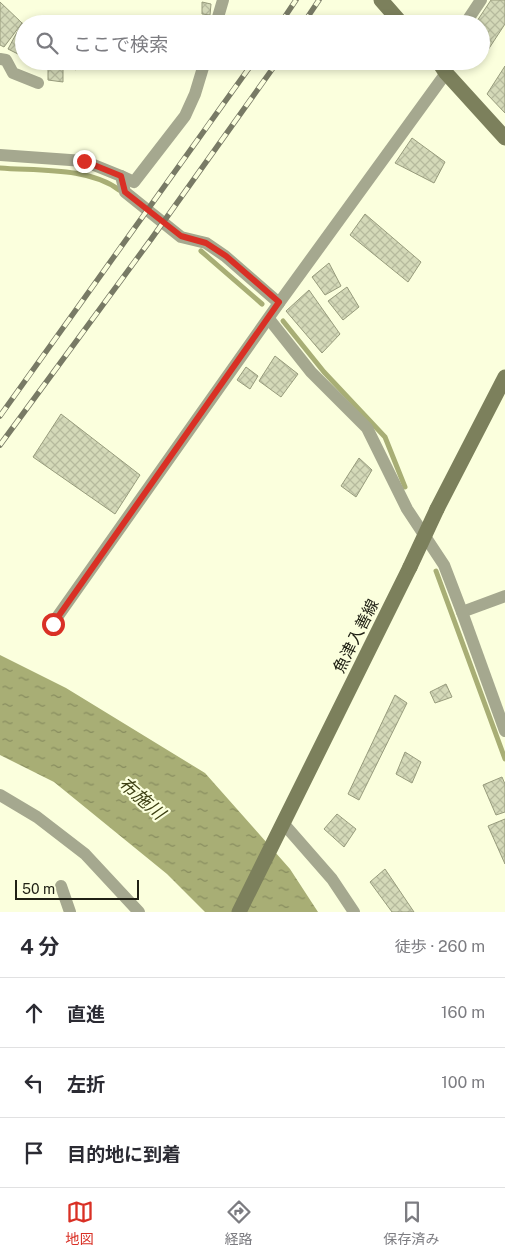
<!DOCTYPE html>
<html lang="ja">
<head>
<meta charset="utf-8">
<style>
	:root { --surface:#fff; --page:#f2f2f3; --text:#2b2b33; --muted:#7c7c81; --line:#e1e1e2; --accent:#d93025 }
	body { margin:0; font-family:"Public Sans","Noto Sans JP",sans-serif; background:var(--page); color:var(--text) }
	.scale { position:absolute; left:15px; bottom:12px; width:124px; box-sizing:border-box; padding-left:5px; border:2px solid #202115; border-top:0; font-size:14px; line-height:18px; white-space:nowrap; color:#202115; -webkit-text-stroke:4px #fbffdd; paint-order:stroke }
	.stop { position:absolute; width:15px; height:15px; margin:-11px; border:4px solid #d93025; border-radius:50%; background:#fff }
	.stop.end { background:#d93025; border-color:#fff; box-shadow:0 1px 5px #0008 }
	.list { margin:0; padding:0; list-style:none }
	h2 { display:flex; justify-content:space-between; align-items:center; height:65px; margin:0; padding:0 20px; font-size:21px }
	h2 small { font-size:16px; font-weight:400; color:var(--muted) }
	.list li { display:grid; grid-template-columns:32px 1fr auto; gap:15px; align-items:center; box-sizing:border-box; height:70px; padding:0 20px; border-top:1px solid var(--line) }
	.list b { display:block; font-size:19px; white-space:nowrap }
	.list em { font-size:16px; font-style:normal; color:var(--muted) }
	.icon { flex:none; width:28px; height:28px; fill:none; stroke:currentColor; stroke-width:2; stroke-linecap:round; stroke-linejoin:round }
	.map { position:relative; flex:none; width:505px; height:912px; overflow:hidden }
	.search { position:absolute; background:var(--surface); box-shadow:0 2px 8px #0003; left:15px; right:15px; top:15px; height:55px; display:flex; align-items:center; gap:12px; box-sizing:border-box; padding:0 18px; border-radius:28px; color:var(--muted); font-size:19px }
	.sheet { height:275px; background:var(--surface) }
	nav { display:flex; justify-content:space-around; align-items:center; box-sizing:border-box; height:70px; border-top:1px solid var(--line); background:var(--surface); font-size:14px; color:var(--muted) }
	nav a { display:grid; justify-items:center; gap:2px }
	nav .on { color:var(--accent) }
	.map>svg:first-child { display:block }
	.water { fill:url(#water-ripples) }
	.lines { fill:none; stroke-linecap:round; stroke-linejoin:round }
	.stream { stroke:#a8ae75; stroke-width:5 }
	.building { fill:url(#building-cross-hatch); stroke:#979b7c }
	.street { stroke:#a5a88f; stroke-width:12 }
	.secondary { stroke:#7c805c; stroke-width:15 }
	.rail-casing { stroke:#787a65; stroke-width:5.5 }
	.rail { stroke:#fbffdd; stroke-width:4; stroke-dasharray:11; stroke-linecap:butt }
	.secondary-bridge { stroke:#7c805c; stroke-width:15 }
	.route { stroke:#d93025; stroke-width:6 }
	.labels { text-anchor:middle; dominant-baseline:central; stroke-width:4.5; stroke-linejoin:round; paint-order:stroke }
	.street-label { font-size:16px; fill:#202115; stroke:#fbffdd }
	.water-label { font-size:18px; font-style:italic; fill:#3d4013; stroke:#fbffdd }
</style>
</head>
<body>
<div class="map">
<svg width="505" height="912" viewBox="0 0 505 912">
	<defs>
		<pattern id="water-ripples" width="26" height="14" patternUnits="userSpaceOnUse" patternTransform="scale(1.25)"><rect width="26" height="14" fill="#a8ae75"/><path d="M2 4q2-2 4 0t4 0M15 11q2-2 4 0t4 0" fill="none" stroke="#888d5f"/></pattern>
		<pattern id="building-cross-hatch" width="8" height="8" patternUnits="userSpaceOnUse" patternTransform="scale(1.25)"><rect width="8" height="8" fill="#d4d9b8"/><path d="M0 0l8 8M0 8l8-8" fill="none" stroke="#b6ba9d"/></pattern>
	</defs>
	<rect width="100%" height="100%" fill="#fbffdd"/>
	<!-- water -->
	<path class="water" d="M0 655 66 688 205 773 290 869 318 912H205L167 874 54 782 0 755Z"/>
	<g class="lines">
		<!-- stream -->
		<g class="stream">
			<path d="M0 168C37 171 89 167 119 190"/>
			<path d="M201 251 262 304"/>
			<path d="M283 321 324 372 385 437 405 487"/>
			<path d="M436 571 505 759"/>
		</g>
	</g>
	<!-- building -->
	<g class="building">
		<path d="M491 0H505V24L486 53 481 50V24H475Z"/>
		<path d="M0 2 22 23 4 47 0 45Z"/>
		<path d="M202 2 211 4 210 15 202 14Z"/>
		<path d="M193 17 205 18V24H193Z"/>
		<path d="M22 23 24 24V57L8 49Z"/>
		<path d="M33 61H48L44 66Z"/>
		<path d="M70 61H87L88 62 75 70Z"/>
		<path d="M48 62 63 65V82L48 80Z"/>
		<path d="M505 66V113L487 94Z"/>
		<path d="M412 138 445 162 434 183 395 163Z"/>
		<path d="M365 214 421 262 408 282 350 235Z"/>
		<path d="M329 263 341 286 325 295 312 277Z"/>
		<path d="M347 287 359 307 343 320 328 301Z"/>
		<path d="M309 290 340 334 322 353 286 311Z"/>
		<path d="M275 356 298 374 281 397 259 381Z"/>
		<path d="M246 367 258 376 250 389 237 380Z"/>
		<path d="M61 414 140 475 115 514 33 457Z"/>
		<path d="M359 458 372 470 356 497 341 486Z"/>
		<path d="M446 684 452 697 435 703 430 692Z"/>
		<path d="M395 695 407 703 359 800 348 794Z"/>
		<path d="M405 752 421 762 412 783 396 774Z"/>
		<path d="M502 777 505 784V812L496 815 483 785Z"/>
		<path d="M337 814 356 829 344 847 324 829Z"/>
		<path d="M505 819V864L488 826Z"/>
		<path d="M385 869 414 912H392L370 882Z"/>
	</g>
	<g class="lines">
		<!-- street -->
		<g class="street">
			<path d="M216 24 223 0"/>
			<path d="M465 24 481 0"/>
			<path d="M0 59 6 60 13 73 38 83"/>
			<path d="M0 155 84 161 121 176 125 192 181 237 206 243 225 256 279 303 446 73"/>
			<path d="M121 176 134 182 185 116 195 94 205 61"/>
			<path d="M269 319 311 372 367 428 407 509 444 565 462 612 505 596"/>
			<path d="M462 612 505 731"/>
			<path d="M53 623 279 303"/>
			<path d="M0 795 37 817 85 854 139 912"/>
			<path d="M283 823 332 879 354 912"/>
			<path d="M61 886 70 912"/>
		</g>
		<!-- secondary -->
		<g class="secondary">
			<path d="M381 0 402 24"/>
			<path d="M438 61 446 73 505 138"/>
			<path d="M437 509 505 377"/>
			<path d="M239 912 410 567"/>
		</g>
		<!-- rail casing -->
		<g class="rail-casing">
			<g id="rail">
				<path d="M280 24 296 0"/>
				<path d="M303 24 319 0"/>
				<path d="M0 416 254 61"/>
				<path d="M0 445 152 238 278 61"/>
			</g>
		</g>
		<!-- rail -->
		<use href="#rail" class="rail"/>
		<!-- secondary-bridge -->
		<path class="secondary-bridge" d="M410 567 437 509"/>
	</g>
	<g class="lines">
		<!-- route -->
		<path class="route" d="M53 624 279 302 226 256 206 243 181 236 125 192 121 176 84 161"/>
	</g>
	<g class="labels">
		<!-- street labels -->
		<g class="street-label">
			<text transform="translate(356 636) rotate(-63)">魚津入善線</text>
		</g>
		<!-- water labels -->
		<g class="water-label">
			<text transform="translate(142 798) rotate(41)">布施川</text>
		</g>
	</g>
</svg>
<div class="scale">50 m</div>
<div class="stop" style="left:53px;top:624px"></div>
<div class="stop end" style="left:84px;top:161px"></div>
<div class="search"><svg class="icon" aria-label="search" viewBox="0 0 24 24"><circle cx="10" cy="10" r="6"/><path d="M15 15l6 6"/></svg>ここで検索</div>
</div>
<section class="sheet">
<h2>4 分<small>徒歩 · 260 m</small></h2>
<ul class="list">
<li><svg class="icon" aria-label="ahead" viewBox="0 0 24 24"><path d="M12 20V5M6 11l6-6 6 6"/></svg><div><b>直進</b></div><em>160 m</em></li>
<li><svg class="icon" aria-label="left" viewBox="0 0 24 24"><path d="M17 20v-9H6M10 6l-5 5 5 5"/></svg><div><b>左折</b></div><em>100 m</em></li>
<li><svg class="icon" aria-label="arrive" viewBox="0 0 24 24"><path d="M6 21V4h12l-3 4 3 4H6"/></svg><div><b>目的地に到着</b></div></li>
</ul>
</section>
<nav>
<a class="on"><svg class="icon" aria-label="map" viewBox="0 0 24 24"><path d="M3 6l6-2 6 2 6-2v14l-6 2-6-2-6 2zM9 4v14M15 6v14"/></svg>地図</a>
<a><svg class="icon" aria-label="directions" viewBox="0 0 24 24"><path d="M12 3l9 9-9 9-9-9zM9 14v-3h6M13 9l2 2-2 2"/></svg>経路</a>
<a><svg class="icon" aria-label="saved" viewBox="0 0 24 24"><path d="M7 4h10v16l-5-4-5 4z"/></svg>保存済み</a>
</nav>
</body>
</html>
